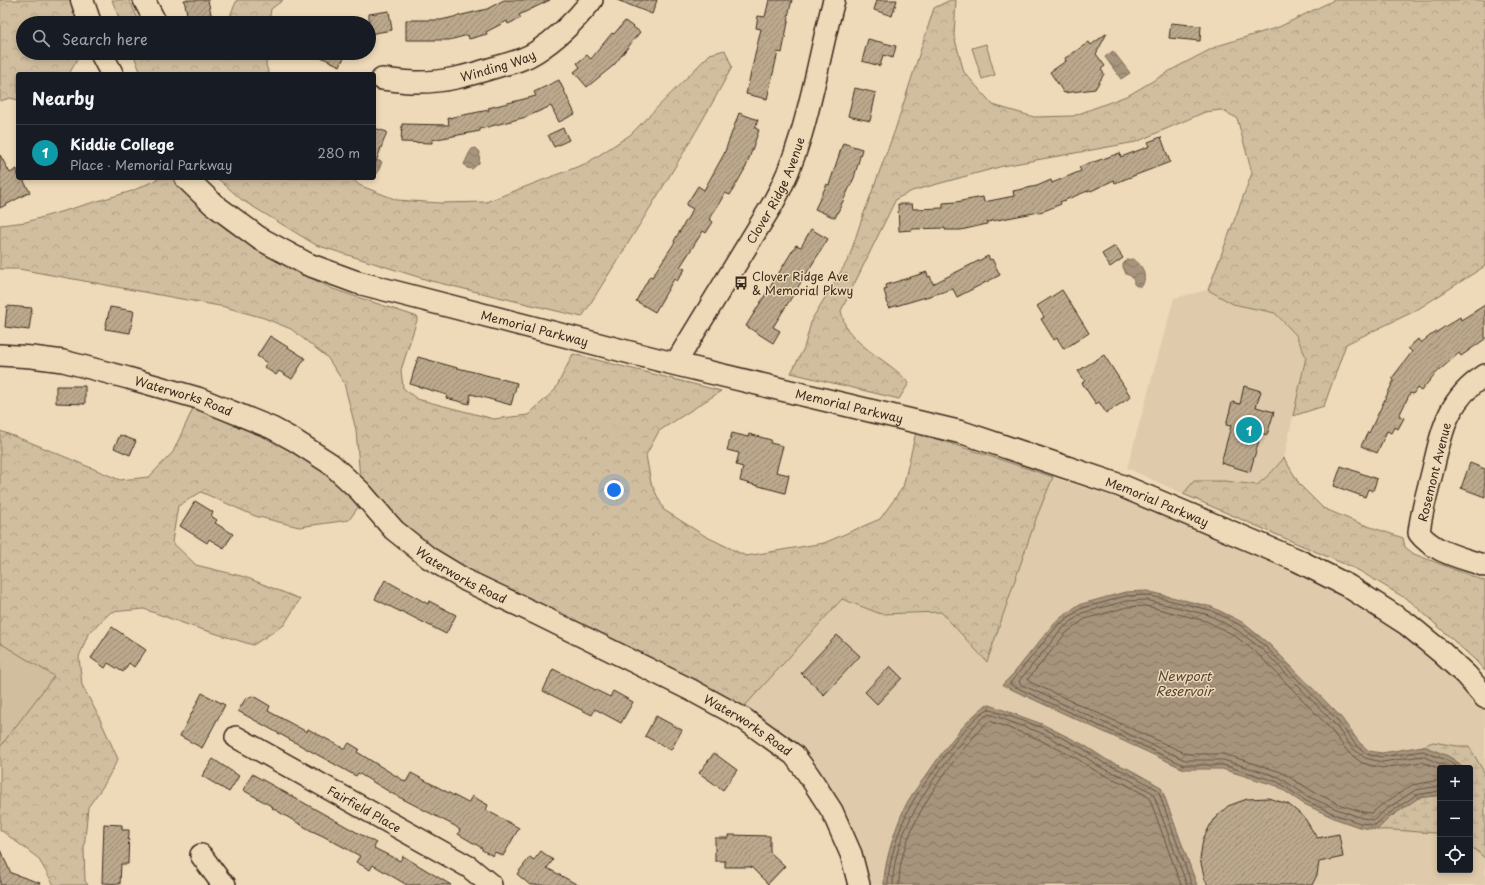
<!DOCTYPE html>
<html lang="en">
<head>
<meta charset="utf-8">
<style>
	:root { --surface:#171b24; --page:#20242c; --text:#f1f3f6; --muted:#9ea1a6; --line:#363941; --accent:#9f9995 }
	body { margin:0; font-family:"Playpen Sans",sans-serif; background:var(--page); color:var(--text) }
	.controls { position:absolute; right:12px; bottom:12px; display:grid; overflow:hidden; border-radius:4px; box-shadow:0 2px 6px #0003 }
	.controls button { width:36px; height:36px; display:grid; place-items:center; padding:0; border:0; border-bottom:1px solid var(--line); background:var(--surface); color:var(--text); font:20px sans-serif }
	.you { position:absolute; left:614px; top:490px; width:14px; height:14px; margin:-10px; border:3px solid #fff; border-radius:50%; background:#1a73e8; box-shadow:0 0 0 6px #1a73e833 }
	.badge { display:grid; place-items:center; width:26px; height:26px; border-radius:50%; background:var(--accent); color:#fff; font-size:13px; font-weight:700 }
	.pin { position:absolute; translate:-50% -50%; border:2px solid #fff; box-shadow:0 1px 4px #0006 }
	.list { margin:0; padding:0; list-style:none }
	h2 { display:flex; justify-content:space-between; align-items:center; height:52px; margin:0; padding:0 16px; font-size:17px }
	h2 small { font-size:13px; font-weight:400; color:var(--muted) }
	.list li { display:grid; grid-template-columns:26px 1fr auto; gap:12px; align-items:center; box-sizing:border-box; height:56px; padding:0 16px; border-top:1px solid var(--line) }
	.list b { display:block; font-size:15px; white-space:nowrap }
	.list p { margin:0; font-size:13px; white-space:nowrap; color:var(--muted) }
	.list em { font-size:13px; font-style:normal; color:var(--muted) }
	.icon { flex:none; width:22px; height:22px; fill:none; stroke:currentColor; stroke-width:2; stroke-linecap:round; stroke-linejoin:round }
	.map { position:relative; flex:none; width:1485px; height:885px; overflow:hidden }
	.search { position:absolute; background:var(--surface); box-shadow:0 2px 6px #0003; left:16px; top:16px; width:360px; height:44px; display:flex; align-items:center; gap:10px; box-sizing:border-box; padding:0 14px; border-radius:22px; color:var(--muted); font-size:15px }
	.panel { position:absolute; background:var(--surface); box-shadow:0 2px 6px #0003; left:16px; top:72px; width:360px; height:108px; border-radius:4px }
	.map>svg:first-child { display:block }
	.built { fill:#dfcbab; fill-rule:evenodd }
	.forest { fill:url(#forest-crowns); stroke:#86745e }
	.wetland { fill:url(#wetland-marsh); stroke:#86745e }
	.park { fill:#d0be9f; stroke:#86745e }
	.water { fill:url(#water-waves); stroke:#7c6a56 }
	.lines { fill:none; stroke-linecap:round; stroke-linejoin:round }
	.shore { stroke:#665444; stroke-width:1 }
	.building { fill:url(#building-hatch); stroke:#3b2a1e }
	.minor-casing { stroke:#3b2a1e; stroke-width:24 }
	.major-casing { stroke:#3b2a1e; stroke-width:25 }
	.minor { stroke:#eedab8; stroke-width:21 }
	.major { stroke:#eedab8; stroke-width:22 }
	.labels { text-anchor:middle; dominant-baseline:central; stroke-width:3; stroke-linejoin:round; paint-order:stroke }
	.street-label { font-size:12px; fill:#3b2a1e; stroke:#eedab8 }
	.poi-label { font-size:12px; fill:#3b2a1e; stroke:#eedab8; text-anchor:start }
	.water-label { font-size:13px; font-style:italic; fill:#564436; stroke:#eedab8 }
</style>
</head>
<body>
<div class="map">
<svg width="1485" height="885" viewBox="0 0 1485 885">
	<defs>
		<pattern id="forest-crowns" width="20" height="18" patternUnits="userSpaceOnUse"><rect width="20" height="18" fill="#d0be9f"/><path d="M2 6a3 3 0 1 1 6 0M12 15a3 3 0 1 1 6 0" fill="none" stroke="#b4a388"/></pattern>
		<pattern id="wetland-marsh" width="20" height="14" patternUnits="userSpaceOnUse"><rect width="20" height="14" fill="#d0be9f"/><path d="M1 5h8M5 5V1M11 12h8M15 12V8" fill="none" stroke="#b4a388"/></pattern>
		<pattern id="water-waves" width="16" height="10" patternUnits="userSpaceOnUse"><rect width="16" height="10" fill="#a7947c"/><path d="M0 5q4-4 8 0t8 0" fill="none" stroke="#897965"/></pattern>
		<pattern id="building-hatch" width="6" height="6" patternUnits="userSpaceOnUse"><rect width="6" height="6" fill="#bca98d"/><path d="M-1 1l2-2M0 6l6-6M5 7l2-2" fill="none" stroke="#9a8a73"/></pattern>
	</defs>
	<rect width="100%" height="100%" fill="#eedab8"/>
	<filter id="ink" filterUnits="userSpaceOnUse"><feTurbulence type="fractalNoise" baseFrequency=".025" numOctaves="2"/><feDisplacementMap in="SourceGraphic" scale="8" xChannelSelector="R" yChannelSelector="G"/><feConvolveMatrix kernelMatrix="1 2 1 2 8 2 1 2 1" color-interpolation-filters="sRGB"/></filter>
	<g filter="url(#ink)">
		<!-- built -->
		<g class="built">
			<path d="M1208 290 1233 304 1275 313 1296 335 1306 357 1284 458 1270 474 1257 485 1225 481H1194L1183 494 1127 468 1174 298Z"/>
			<path d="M1053 477 1151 510 1275 561 1357 602 1427 653 1485 712V885H868L851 832 743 708 842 599 881 614 941 612 987 662 1037 516ZM1440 768H1470V870H1440Z"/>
		</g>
		<!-- forest -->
		<g class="forest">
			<path d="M0 0H73L80 23H23V53H81L69 74H18V100L10 98 0 101Z"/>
			<path d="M112 0H129L140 23H121Z"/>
			<path d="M237 0H283L271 9 269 23H228L232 11Z"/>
			<path d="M950 0H956L954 36 964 72 993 105 1034 117 1073 116 1129 95 1173 69 1217 46 1279 27 1334 0H1485V266L1415 311 1346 344 1324 406 1293 416 1306 357 1296 335 1275 313 1233 304 1208 290 1252 173 1237 118 1221 110 1205 112 1136 142 1003 166 912 191 896 199 841 311C843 317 844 324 847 329 864 352 891 362 909 383L899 399 791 373 804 348 812 319 849 258 861 221 895 130 934 8Z"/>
			<path d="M725 50 732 67C686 153 633 235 582 317L431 281 316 245 242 200 217 178H352L359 185 397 200 440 203 486 202 587 163 630 135 710 54Z"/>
			<path d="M133 53H267L266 65 269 74H141Z"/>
			<path d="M160 178H171L226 229 276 260 333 289 418 317 401 370 403 388 417 399 494 419 528 415 555 390 573 354 721 391 659 431 646 455 651 483 664 510 705 536 746 556 824 543 880 519 903 487 916 432 1053 477 1037 516 987 662 941 612 881 614 842 599 743 708 432 553 390 515 360 479 356 430 344 383 327 357 291 329 264 318 225 307 19 269H0V225L26 222 132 191Z"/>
			<path d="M195 404 276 439 333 476 362 502 349 520 299 527 255 516 201 492 178 506 172 542 196 565 245 577 300 599 284 625 253 645 191 626 144 609 111 612 88 634 79 657 82 685 98 715 118 759 104 785 88 807 84 849 85 881 88 885H54L38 858 2 831H0V431L32 443 120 480 149 477 173 452Z"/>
			<path d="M1284 458 1300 485 1323 508 1356 522 1403 538 1405 547 1414 554 1485 581V671L1475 660 1410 601 1358 570 1183 494 1194 481H1225L1257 485 1270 474Z"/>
		</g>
		<!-- wetland -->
		<g class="wetland">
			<path d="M1433 742 1457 746H1469L1485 774V858L1470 846V768H1463C1455 756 1436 752 1423 746Z"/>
			<path d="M1440 795V833C1419 833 1398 829 1377 830L1389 818 1418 798Z"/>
		</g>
		<!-- park -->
		<g class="park">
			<path d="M986 44 995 75 982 79 972 48Z"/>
			<path d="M0 643 54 676 0 747Z"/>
		</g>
		<!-- water -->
		<g class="water">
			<path d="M1113 51 1130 73 1121 79 1105 57Z"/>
			<path d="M476 148 480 152 479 163 472 169 467 168 464 164C467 159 468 154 472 149Z"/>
			<path d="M374 159 382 162 377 174 374 173Z"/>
			<path d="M1132 259C1142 262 1148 277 1142 286H1137L1134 284C1134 277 1131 276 1126 274L1123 267V264L1127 260Z"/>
			<path d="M1147 591 1212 607 1242 622 1269 644 1340 716 1359 742 1369 751 1382 753 1423 746 1448 756 1461 765 1463 768H1440V795L1418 798 1389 818 1377 830 1359 827 1336 819 1304 804 1277 786 1222 769H1184L1002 685 1014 673 1055 622 1078 605 1125 592Z"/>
			<path d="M987 704 1042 724 1084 745 1107 760 1129 769 1161 787 1197 885H884C883 864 898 819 908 801 914 791 921 782 928 773 945 748 963 723 987 704Z"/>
		</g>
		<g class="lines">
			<!-- shore -->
			<g class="shore">
				<path d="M1440 769 1422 762 1382 768 1362 763 1348 752 1328 726 1259 655 1234 635 1206 621 1146 606 1127 607 1085 619 1066 633 1028 679 1030 682 1187 754H1224L1281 772 1312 791 1341 805 1363 812 1372 813 1380 806 1412 785 1440 780"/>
				<path d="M1440 786 1415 790 1384 811 1374 820 1362 818 1339 810 1309 797 1279 777 1223 760H1185L1020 684 1019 681 1062 629 1082 613 1126 601 1146 600 1209 615 1237 630 1263 650 1333 722 1352 748 1365 758 1382 762 1422 756 1450 768"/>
				<path d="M1440 791 1416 795 1387 815 1375 825 1360 823 1337 815 1306 801 1278 782 1223 765H1184L1011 685 1010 683 1058 625 1080 609 1126 596 1147 595 1210 610 1240 625 1266 647 1336 719 1356 745 1367 754 1382 757 1423 751 1446 760 1459 768"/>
				<path d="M888 885C888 862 900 824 912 803 916 795 923 786 929 778 943 758 968 720 988 709L1041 727 1082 748 1105 764 1128 773 1158 790 1192 885"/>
				<path d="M893 885C892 834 932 778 963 741 971 731 978 720 989 714L1039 732 1079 753 1102 768 1126 778 1153 793 1187 885"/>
				<path d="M899 885C898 836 937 781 967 745 974 737 981 726 990 721L1036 738 1076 758 1099 773 1123 783 1149 797 1181 885"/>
			</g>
		</g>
		<!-- building -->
		<g class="building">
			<path d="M184 0H208L213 23H189Z"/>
			<path d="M504 0H550L519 15 521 18 508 24 507 21 486 32 487 34 469 39 468 35 449 40H406V20H441L487 9Z"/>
			<path d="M617 0H657L652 14Z"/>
			<path d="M769 0H792L788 16 789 17 782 53 778 52 767 99 746 94 761 29 756 28 758 16 765 17Z"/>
			<path d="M877 0H897L892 16 874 10Z"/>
			<path d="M389 11 392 30 369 34V14Z"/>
			<path d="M625 21 640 32 614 65 587 87 574 72 580 67 577 63 587 55 591 59 612 33 614 34Z"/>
			<path d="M1171 23 1201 26 1200 41 1169 38Z"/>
			<path d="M1107 33 1096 54 1105 66 1101 69 1104 74 1095 89 1064 93 1050 72 1066 61 1065 58 1070 55 1089 42 1091 45Z"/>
			<path d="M868 39 896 46 893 58 883 55 880 66 862 61Z"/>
			<path d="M312 53H346L340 66Z"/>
			<path d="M559 80 575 114 559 122 551 106 526 117 480 129V131L432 140V143L401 142 402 124 449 125 448 118 489 110 488 108 536 96 534 92Z"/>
			<path d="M855 88 876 93 870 121 848 116Z"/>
			<path d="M739 113 758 120 755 128 759 130 746 167 730 195 725 193 717 207 709 219 713 222 706 233 703 231 680 267 685 269 677 281 674 279 655 312 636 301 650 276 652 277 675 242 674 241 693 209 686 205 698 186 704 190 724 154Z"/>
			<path d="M374 128 387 132 375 164H374Z"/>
			<path d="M563 128 569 140 554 147 548 135Z"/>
			<path d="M1161 137 1170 162 1115 183 1114 180 1091 191 1090 190 1060 202 1061 204 1044 211 987 222V224L961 230H945V228L912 229V230L899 231 898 204H912L913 209 943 208V203L956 202 983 197 984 202 1014 196 1013 191 1037 186 1051 180 1052 183 1081 171 1079 167 1120 153 1121 157 1150 146 1148 142Z"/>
			<path d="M843 143 862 149 854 178 835 218 815 209 827 184 829 185Z"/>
			<path d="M0 155 10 173 17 169 18 178H22L30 192 0 208Z"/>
			<path d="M811 229 828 239 773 327 780 331 773 343 746 326 796 245 801 247Z"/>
			<path d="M1115 246 1123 258 1110 267 1102 254Z"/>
			<path d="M988 256 990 260 992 259 1000 275 957 297 953 289 889 308 884 290 887 289 886 285 927 272 928 277 930 276 933 284Z"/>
			<path d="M1062 290 1089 333 1064 349 1057 338 1054 340 1041 319 1044 317 1037 306Z"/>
			<path d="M1485 305V339L1461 356 1459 353 1434 375 1421 391 1417 388 1413 394 1410 393 1399 416 1404 418 1398 429 1394 427 1391 433 1387 431 1377 453 1361 446 1368 432 1369 433 1394 380 1392 378 1412 352 1408 348 1418 339 1421 343 1431 335H1432L1460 317 1461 320Z"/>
			<path d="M7 306 32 308 29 330 5 327Z"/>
			<path d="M110 307 134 311 130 333 105 329Z"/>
			<path d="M270 336 305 358 292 379 279 371 276 375 264 367 267 363 257 356Z"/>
			<path d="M1104 355 1131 397 1106 413 1099 402 1096 404 1082 383 1085 381 1078 371Z"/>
			<path d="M418 357 454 367 517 383 511 405 471 394 469 404 446 398 447 395 410 384Z"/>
			<path d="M56 386H85V404L56 403Z"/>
			<path d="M1244 386 1261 391 1256 407 1274 412 1267 435 1261 433 1250 472 1221 463 1231 426 1226 425 1232 402 1240 404Z"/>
			<path d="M732 433 748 437 749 434 771 440 770 443 783 446 776 472 789 475 785 493 740 481 743 467 736 465 739 453 727 450Z"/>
			<path d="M120 435 136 441 130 455 114 448Z"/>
			<path d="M1470 463 1485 469V497L1461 488Z"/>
			<path d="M1341 466 1377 479 1373 491 1368 489 1365 497 1334 486Z"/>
			<path d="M195 501 213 512 211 516 217 520 215 523 233 534 224 548 209 539 207 543 180 526Z"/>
			<path d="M385 580 428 604 429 601 456 615 446 634 401 611V612L375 599Z"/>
			<path d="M112 627 146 650 134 667 129 663 123 672 108 663 105 668 91 658Z"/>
			<path d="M837 635 860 656 824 695 801 673Z"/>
			<path d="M890 666 902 678 877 704 865 692Z"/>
			<path d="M553 669 610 697 613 691 633 702 621 723 595 709 592 715 543 691Z"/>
			<path d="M202 693 225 705 202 748 180 736Z"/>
			<path d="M253 696 270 706 268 711 307 732 308 729 345 749 349 743 359 749 357 752 406 782 411 773 468 803 472 796 488 805 486 810 519 828 503 856 495 852 493 856 482 850V848L458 834 460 830 455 826 393 794 358 773 356 776 238 711 246 698Z"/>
			<path d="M656 716 682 730 671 750 645 736Z"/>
			<path d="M714 753 737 770 723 790 699 773Z"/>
			<path d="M213 759 239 776 229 792 202 776Z"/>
			<path d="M252 774 376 843 374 848 400 861 403 856 451 885H407L373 865 370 870 356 862 360 856 323 836 310 830 272 808 273 807 243 790Z"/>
			<path d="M1268 798 1288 804 1304 817 1317 838 1339 834 1343 857 1319 862 1317 875 1312 885H1208L1205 880 1200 859 1203 839 1213 820 1228 806 1247 799Z"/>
			<path d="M104 824 122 825V830H129L128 864H121L120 884 102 883Z"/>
			<path d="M729 835 770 836V852L785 866 768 884 751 867H725V861H715V838H729Z"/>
			<path d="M0 850 11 873 40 883 39 885H0Z"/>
			<path d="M541 851 553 860 547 868 578 885H530L517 874 530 857 534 860Z"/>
		</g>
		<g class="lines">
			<!-- minor casing -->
			<g class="minor-casing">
				<g id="minor">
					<path d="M144 0 156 23"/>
					<path id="s1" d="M382 79C393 80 404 82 415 82 443 83 470 75 496 67 510 63 524 60 536 52 558 38 576 20 592 0"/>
					<path id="s2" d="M0 355 32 357 63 361 128 378 198 398 272 428 294 440 331 464 360 491 394 530 429 558 467 581 539 615 691 690 744 719 794 755 808 774 832 811 851 854 859 885"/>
					<path id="s3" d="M675 364 772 205C808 141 815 69 834 0"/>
					<path d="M1485 375C1446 400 1442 432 1432 473 1427 493 1421 513 1419 533 1434 553 1464 558 1485 566"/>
					<path id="s4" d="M236 737 469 867 491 885"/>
					<path d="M201 855 221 882 225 885"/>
				</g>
			</g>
			<!-- major casing -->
			<g class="major-casing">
				<g id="major">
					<path d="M82 0 90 23"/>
					<path d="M101 53 112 74"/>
					<path id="s5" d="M186 178 213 204 259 238 307 264 356 282 675 364 964 433 1122 486 1297 560 1348 586 1407 624 1441 652 1466 675 1485 697"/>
				</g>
			</g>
			<!-- minor -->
			<use href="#minor" class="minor"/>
			<!-- major -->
			<use href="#major" class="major"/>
		</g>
	</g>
	<!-- icons -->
	<defs>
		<g id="bus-bare" transform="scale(1.08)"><path d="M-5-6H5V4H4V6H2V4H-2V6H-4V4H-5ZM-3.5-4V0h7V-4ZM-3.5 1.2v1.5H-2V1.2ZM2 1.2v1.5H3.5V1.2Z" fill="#3b2a1e" stroke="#eedab8" stroke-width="2.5" paint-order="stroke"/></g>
	</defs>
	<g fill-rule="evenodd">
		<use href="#bus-bare" x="741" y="283"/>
	</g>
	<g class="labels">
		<!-- street labels -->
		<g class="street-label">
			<text stroke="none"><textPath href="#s1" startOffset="118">Winding Way</textPath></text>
			<text stroke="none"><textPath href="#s3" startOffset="201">Clover Ridge Avenue</textPath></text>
			<text stroke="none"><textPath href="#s5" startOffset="386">Memorial Parkway</textPath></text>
			<text stroke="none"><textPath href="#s2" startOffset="189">Waterworks Road</textPath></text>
			<text stroke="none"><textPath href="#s5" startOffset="710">Memorial Parkway</textPath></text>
			<text transform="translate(1434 472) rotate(-76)">Rosemont Avenue</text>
			<text stroke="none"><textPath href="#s5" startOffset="1033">Memorial Parkway</textPath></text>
			<text stroke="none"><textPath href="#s2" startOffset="525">Waterworks Road</textPath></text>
			<text stroke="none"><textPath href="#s2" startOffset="849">Waterworks Road</textPath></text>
			<text stroke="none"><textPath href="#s4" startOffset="147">Fairfield Place</textPath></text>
		</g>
		<!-- poi labels -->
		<g class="poi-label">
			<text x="752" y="276">Clover Ridge Ave<tspan x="752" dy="14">&amp; Memorial Pkwy</tspan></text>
		</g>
		<!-- water labels -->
		<g class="water-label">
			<text x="1184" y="675">Newport<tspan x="1184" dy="15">Reservoir</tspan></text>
		</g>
	</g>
</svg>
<div class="controls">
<button>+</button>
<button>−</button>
<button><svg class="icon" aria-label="locate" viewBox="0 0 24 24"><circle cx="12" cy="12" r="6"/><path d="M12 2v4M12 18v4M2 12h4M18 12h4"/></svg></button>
</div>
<div class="you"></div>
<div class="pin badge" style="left:1249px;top:430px;background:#0f9aa8">1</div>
<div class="search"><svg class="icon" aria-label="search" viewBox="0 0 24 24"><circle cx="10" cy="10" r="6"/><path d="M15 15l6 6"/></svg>Search here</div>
<section class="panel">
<h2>Nearby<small></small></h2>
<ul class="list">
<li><span class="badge" style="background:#0f9aa8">1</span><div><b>Kiddie College</b><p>Place · Memorial Parkway</p></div><em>280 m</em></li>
</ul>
</section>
</div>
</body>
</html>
